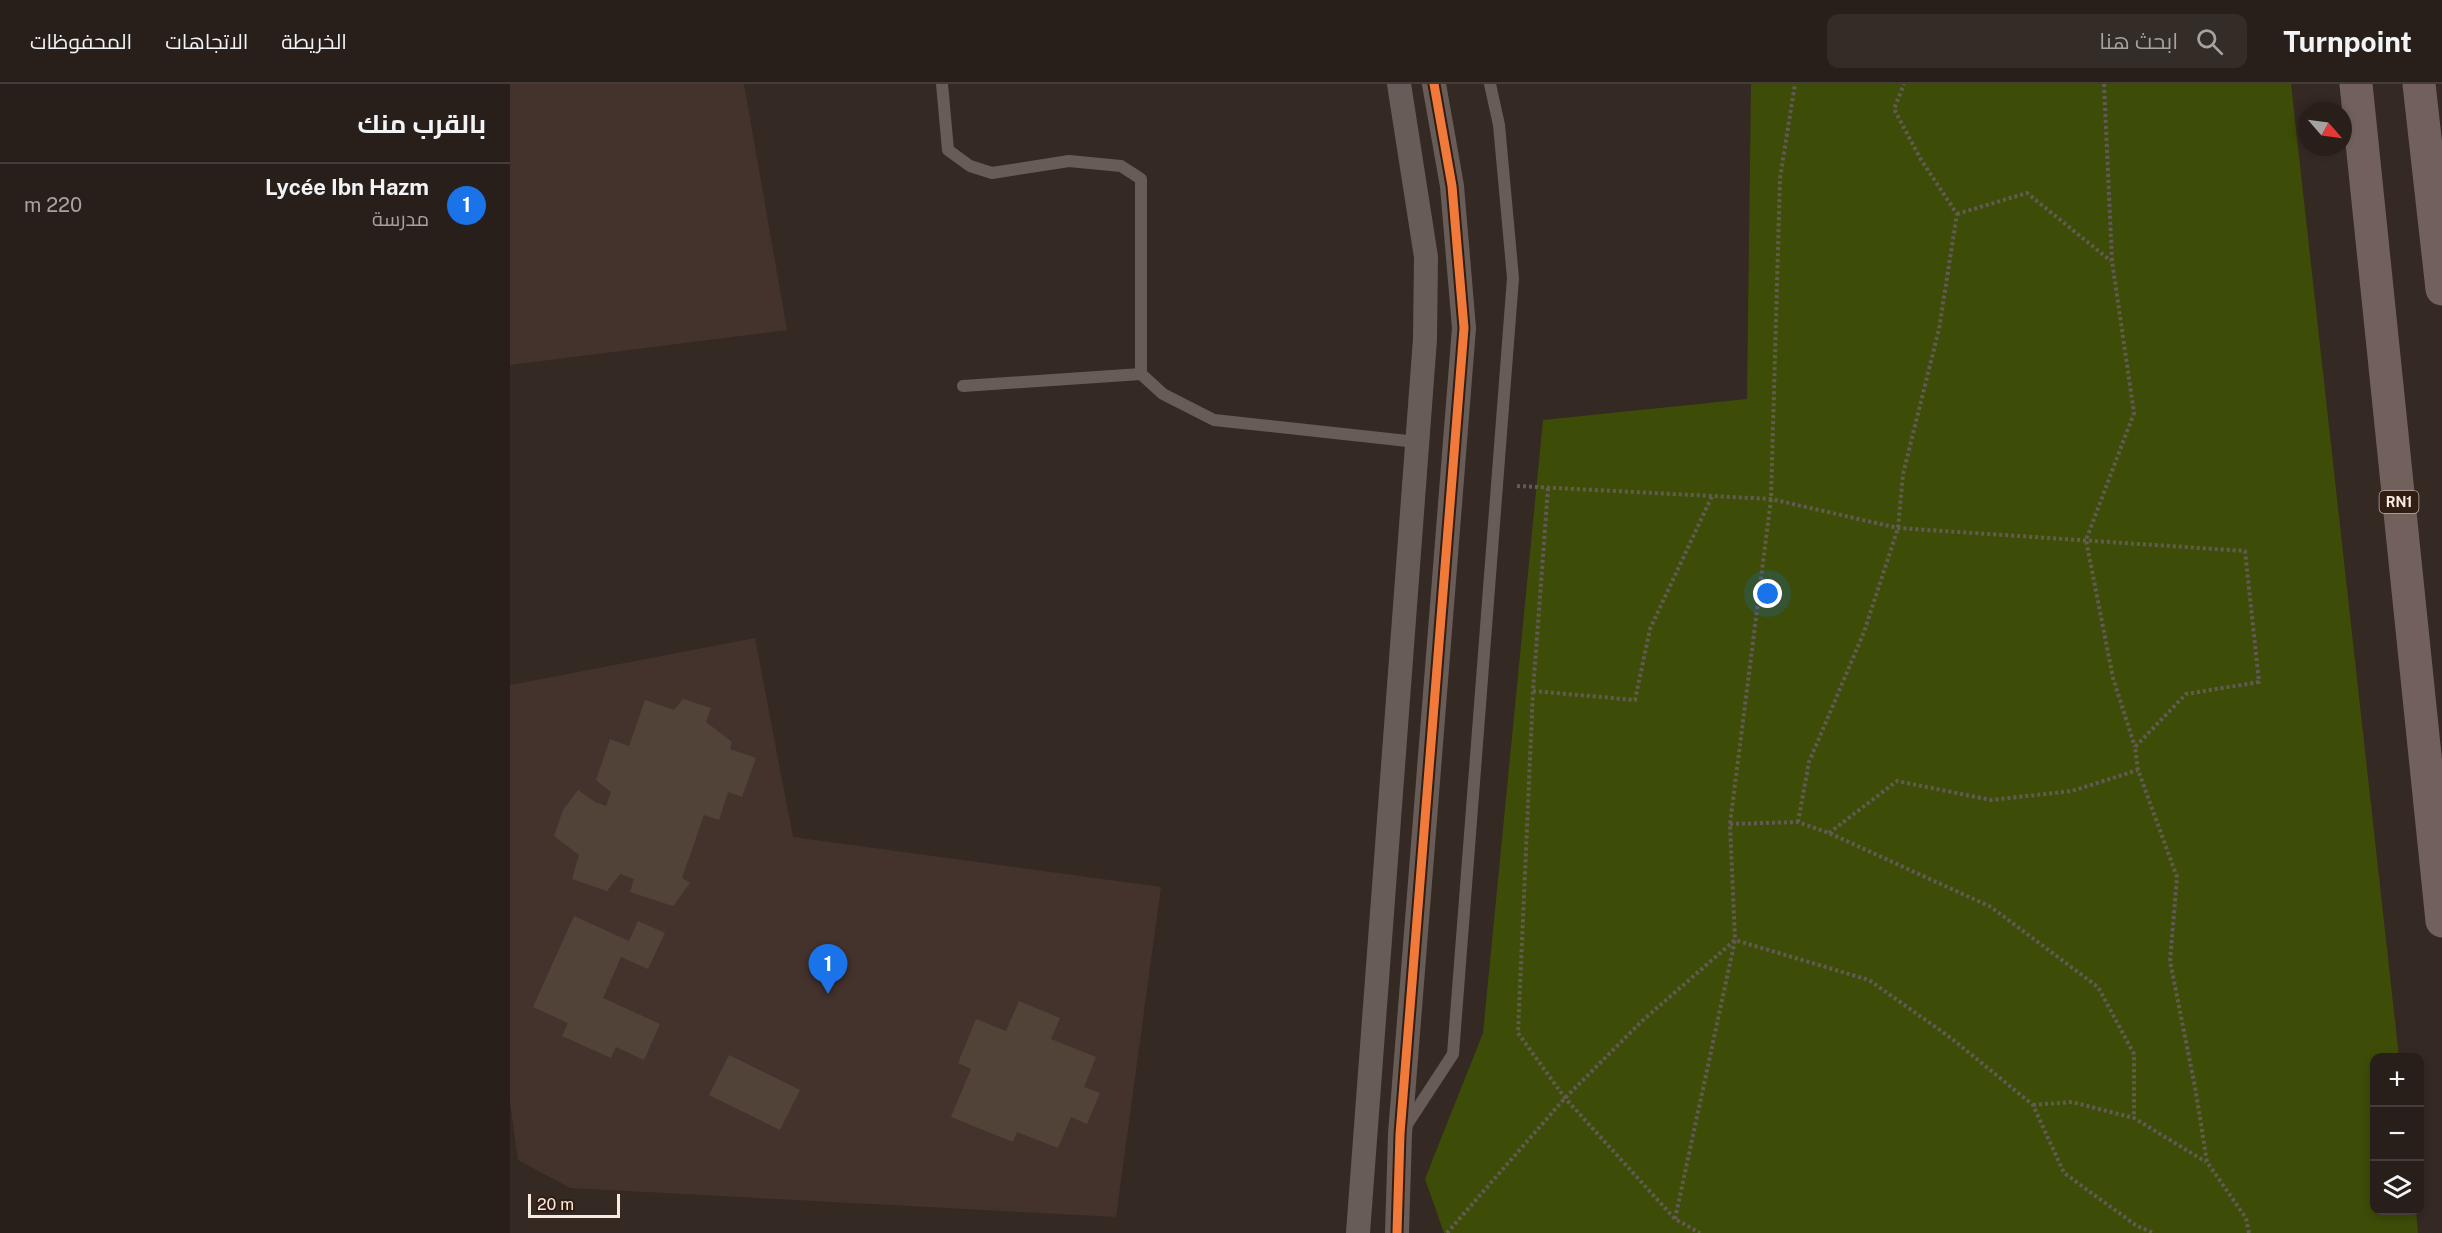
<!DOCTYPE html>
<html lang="ar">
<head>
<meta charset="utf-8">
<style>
	:root { --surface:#281f1a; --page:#342c27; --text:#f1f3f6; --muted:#a5a2a2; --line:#443d39; --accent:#1a73e8 }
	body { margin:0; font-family:"Public Sans",Cairo,sans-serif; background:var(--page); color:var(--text); direction:rtl }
	.controls { position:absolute; right:18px; bottom:18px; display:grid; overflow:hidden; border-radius:12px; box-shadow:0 3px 9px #0003 }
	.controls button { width:54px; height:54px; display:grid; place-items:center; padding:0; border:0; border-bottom:2px solid var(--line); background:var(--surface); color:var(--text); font:30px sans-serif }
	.compass { position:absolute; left:1788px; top:18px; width:54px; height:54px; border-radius:50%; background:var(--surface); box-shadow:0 3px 9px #0003; rotate:118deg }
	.scale { position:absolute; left:18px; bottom:15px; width:92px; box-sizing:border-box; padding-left:6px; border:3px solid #f9eae2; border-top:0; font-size:16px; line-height:21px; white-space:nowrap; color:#f9eae2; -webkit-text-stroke:4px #321d12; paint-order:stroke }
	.you { position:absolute; left:1258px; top:510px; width:21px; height:21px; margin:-15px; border:4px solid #fff; border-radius:50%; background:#1a73e8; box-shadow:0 0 0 9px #1a73e833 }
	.badge { display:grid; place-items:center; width:39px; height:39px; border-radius:50%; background:var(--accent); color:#fff; font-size:20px; font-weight:700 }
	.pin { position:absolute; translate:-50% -50px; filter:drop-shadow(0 2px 3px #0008) }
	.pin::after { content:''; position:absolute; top:32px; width:21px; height:18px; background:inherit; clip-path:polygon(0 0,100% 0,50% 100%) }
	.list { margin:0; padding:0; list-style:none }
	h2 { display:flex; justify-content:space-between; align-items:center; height:78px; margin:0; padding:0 24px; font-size:26px }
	h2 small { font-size:20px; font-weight:400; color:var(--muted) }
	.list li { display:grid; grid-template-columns:39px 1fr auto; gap:18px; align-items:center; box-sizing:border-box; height:84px; padding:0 24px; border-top:2px solid var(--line) }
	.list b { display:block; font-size:22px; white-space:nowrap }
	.list p { margin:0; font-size:20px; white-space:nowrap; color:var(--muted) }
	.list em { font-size:20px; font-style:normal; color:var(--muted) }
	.icon { flex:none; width:33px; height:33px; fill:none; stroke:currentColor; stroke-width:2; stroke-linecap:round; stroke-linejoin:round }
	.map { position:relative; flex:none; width:1932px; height:1149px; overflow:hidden; direction:ltr }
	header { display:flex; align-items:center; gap:36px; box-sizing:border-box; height:84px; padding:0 30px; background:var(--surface); border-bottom:2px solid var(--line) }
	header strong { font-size:28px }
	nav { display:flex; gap:33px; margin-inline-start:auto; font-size:21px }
	.search { width:420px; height:54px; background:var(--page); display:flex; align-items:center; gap:15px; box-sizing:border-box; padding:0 21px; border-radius:12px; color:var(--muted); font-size:22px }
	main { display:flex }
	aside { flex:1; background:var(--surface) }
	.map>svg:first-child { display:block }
	.education { fill:#44322c }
	.green { fill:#3d4d07 }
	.building { fill:#524339 }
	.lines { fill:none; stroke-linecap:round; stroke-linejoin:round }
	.path { stroke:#635955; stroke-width:4; stroke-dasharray:3 3; stroke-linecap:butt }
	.lane { stroke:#685c58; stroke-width:12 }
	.street { stroke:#685c58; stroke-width:24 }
	.highway { stroke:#71605b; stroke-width:33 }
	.cycleway-casing { stroke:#321d12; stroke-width:13 }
	.cycleway { stroke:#f17a3a; stroke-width:9 }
	.labels { text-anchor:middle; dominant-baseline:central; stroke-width:5; stroke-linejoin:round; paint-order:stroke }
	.shield { fill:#321d12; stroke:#bdaca4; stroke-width:1.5 }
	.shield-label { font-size:14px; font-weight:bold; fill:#f9eae2 }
</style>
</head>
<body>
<header>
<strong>Turnpoint</strong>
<div class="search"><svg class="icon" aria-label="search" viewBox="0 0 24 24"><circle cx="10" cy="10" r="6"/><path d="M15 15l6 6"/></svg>ابحث هنا</div>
<nav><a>الخريطة</a><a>الاتجاهات</a><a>المحفوظات</a></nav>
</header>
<main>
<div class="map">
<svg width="1932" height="1149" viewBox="0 0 1932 1149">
	<rect width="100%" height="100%" fill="#352923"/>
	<!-- education -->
	<g class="education">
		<path d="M0 0H234L277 246 0 281Z"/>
		<path d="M245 554 283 753 651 803 606 1133 60 1104 8 1076 0 1018V601Z"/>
	</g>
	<!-- green -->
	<path class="green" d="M1241 0H1781L1889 973 1864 974V1126L1906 1127 1908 1149H934L915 1095 973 949 1033 336 1237 315Z"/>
	<!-- building -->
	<g class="building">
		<path d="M173 615 201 624 196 638 222 658 220 665 246 674 232 713 218 708 209 736 194 731 172 794 180 799 163 822 120 808 124 795 110 790 97 807 62 795 69 771 44 752 53 726 68 706 85 718 96 722 101 708 86 696 100 655 119 662 135 616 164 626Z"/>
		<path d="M64 832 119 857 128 837 155 849 138 885 111 873 93 914 150 940 134 976 106 963 101 974 52 952 58 939 23 923Z"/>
		<path d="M509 917 550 934 541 955 586 973 574 1003 590 1009 577 1040 561 1033 548 1064 507 1048 503 1058 441 1033 461 985 448 979 466 935 496 947Z"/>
		<path d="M219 971 290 1006 270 1046 199 1011Z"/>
	</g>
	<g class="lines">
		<!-- path -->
		<g class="path">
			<path d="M1594 0 1602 177 1624 329 1576 456 1603 594 1625 663"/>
			<path d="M1447 130 1517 109 1601 177"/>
			<path d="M1007 402 1261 415 1388 444 1735 467 1749 598 1676 610 1625 663 1628 686 1667 793 1660 877 1685 1003 1697 1078 1736 1134 1739 1149"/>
			<path d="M1038 404 1023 607 1008 949 1055 1014 1165 1135 1190 1149"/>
			<path d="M1023 607 1125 616 1140 545 1202 412"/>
			<path d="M1288 738 1299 678 1354 548 1388 444 1393 390 1429 245 1447 130 1410 74 1384 25 1394 0"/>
			<path d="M1220 740 1288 738 1319 749 1481 823 1588 903 1624 970V1034"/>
			<path d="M1319 749 1387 697 1481 716 1562 707 1628 686"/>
			<path d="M1523 1021 1562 1018 1624 1034 1696 1078"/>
			<path d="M1165 1135 1225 856 1220 740 1261 415 1270 94 1285 0"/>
			<path d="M937 1149 1055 1014 1132 937 1225 856 1359 896 1441 954 1523 1021 1554 1089 1627 1142 1644 1149"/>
		</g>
		<!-- lane -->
		<g class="lane">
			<path d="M432 0 438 66 460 82 482 89 559 77 611 82 631 95V290L653 310 704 336 907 358"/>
			<path d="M453 302 631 290"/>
			<path d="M896 1042 943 970 1003 194 989 41 980 0"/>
		</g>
		<!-- street -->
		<g class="street">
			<path d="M848 1149 915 255 916 173 889 0"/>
			<path d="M887 1149 890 1050 954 244 942 102 924 0"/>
		</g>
		<!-- highway -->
		<g class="highway">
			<path d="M1846 0 1932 837"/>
			<path d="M1909 0 1932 205"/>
		</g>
		<!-- cycleway casing -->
		<g class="cycleway-casing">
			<path id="cycleway" d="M887 1149 890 1050 954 244 942 102 924 0"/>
		</g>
		<!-- cycleway -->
		<use href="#cycleway" class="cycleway"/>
	</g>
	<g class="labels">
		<!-- shield labels -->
		<rect class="shield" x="1869.5" y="407" width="39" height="22" rx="4.5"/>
		<g class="shield-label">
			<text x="1889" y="418">RN1</text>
		</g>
	</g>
</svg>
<div class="controls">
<button>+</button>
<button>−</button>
<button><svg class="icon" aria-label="layers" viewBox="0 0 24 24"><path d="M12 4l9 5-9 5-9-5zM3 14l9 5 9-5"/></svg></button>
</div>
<svg class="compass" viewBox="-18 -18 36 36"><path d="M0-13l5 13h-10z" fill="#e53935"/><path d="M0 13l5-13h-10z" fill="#a5a2a2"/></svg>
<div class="scale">20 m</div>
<div class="you"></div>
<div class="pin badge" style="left:318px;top:910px">1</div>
</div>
<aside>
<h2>بالقرب منك<small></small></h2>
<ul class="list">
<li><span class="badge">1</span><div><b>Lycée Ibn Hazm</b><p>مدرسة</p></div><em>220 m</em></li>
</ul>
</aside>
</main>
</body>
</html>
